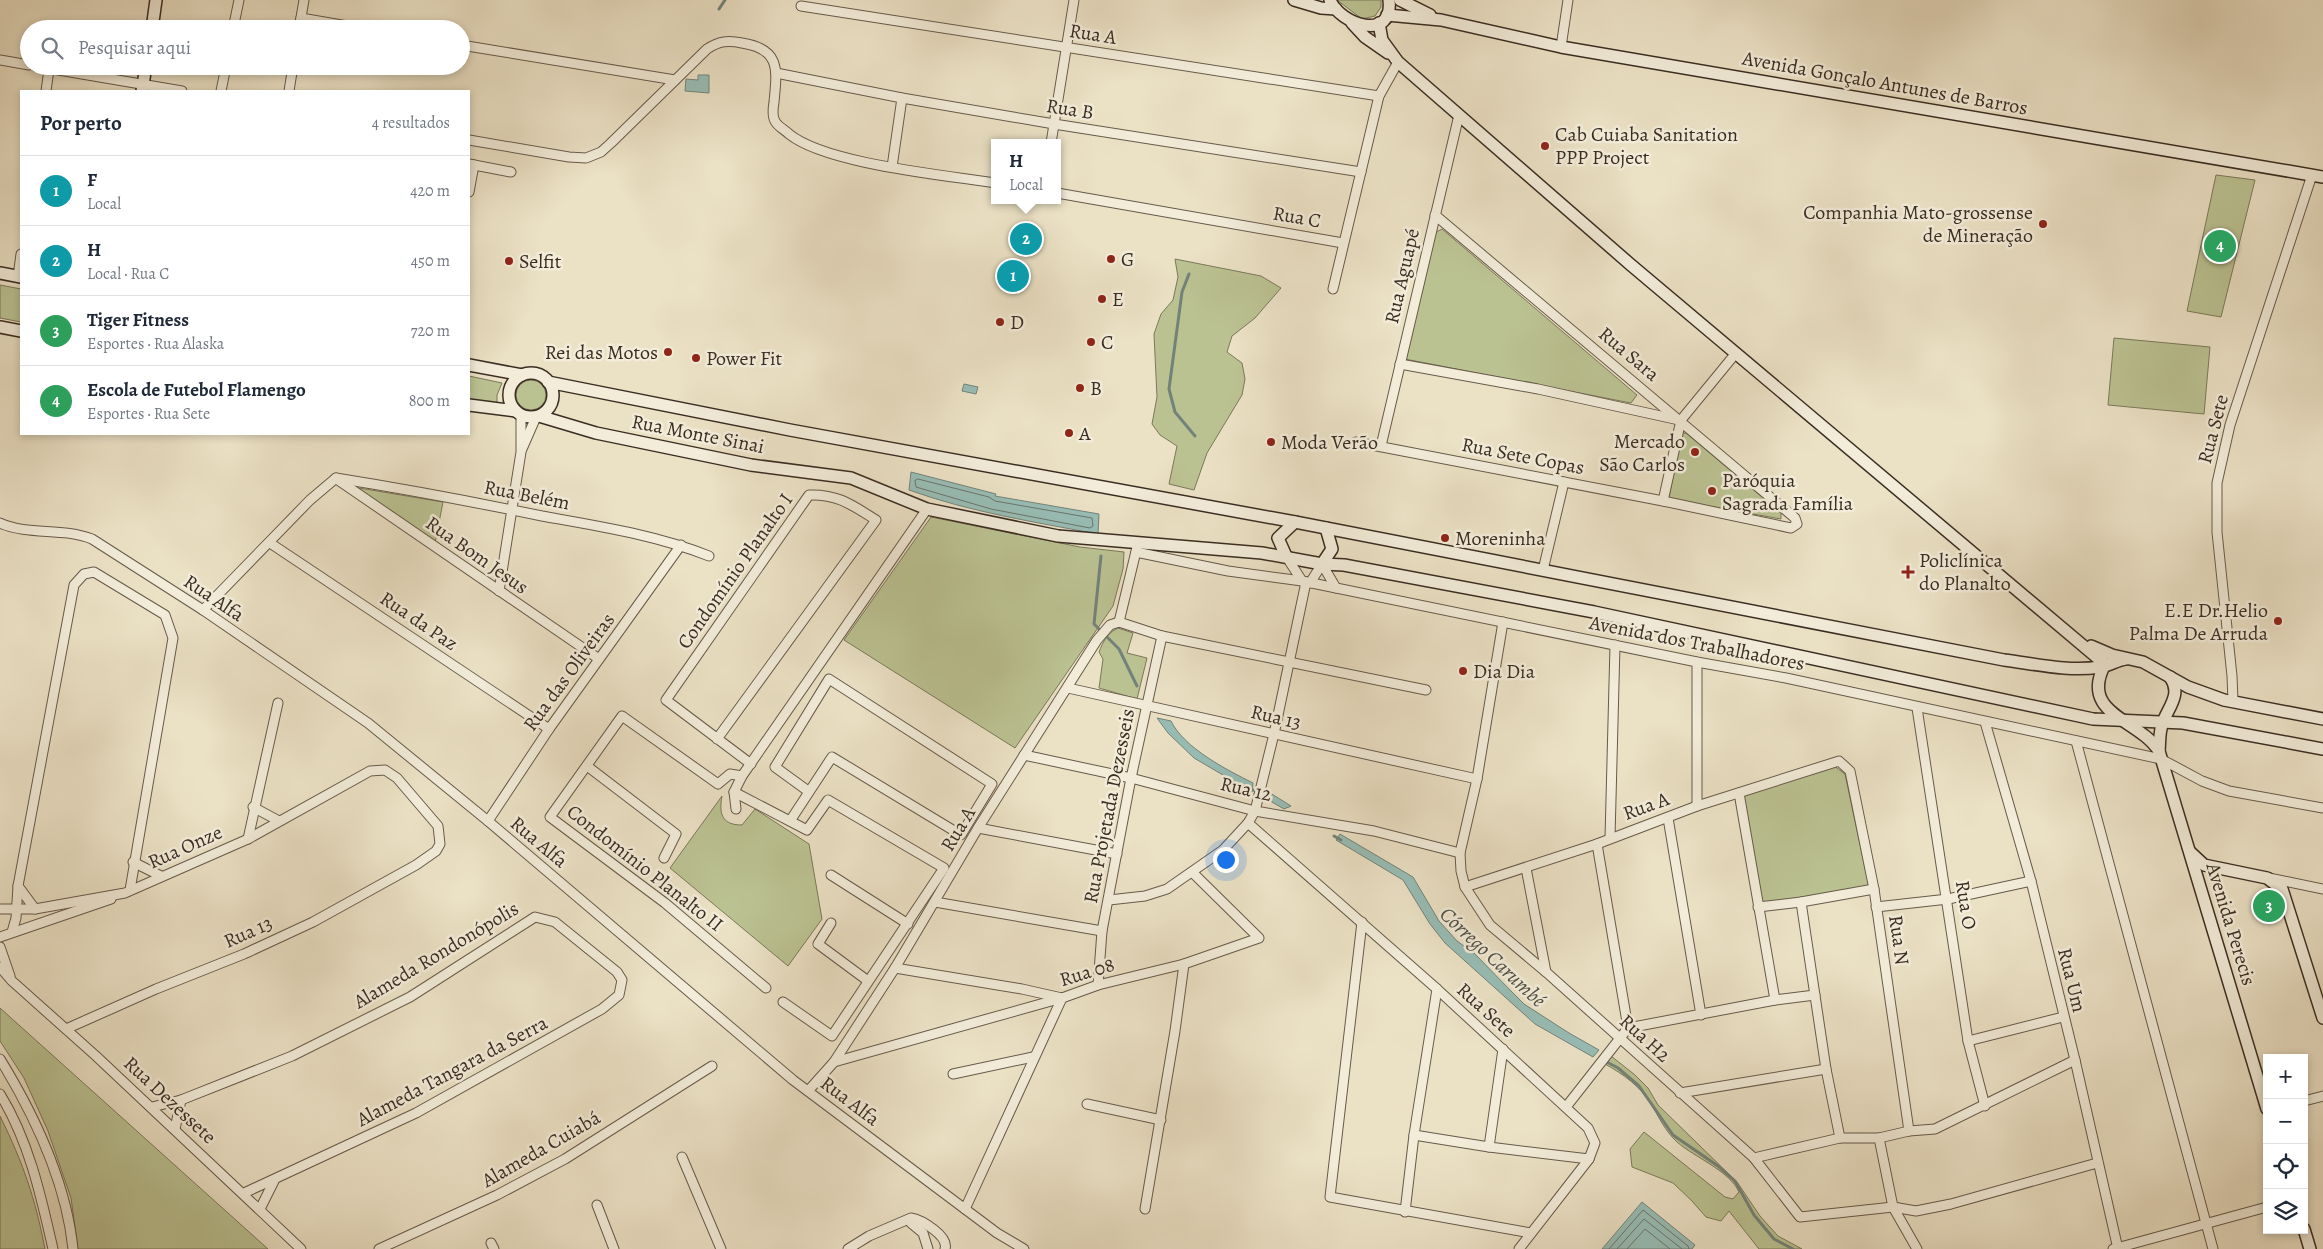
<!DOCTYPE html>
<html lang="pt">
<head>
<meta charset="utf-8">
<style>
	:root { --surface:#fff; --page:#f6f6f7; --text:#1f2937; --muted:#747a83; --line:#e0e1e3; --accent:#db2777 }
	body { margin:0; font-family:Alegreya,serif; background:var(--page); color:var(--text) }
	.controls { position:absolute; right:15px; bottom:15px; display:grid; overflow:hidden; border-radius:0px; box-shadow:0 2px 8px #0003 }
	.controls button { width:45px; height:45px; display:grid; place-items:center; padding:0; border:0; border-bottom:1px solid var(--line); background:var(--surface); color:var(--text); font:25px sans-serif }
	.you { position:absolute; left:1225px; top:859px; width:18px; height:18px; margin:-12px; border:4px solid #fff; border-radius:50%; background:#1a73e8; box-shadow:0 0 0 8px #1a73e833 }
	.badge { display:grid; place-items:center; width:32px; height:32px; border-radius:50%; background:var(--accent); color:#fff; font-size:16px; font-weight:700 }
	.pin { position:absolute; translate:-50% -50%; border:2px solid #fff; box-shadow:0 1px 5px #0006 }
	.popup { position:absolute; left:991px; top:139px; width:70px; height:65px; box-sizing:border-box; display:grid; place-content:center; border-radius:0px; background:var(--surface); filter:drop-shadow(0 1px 4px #0005); font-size:16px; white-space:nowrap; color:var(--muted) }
	.popup b { font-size:19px; color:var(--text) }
	.popup::after { content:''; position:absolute; left:50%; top:100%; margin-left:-10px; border:10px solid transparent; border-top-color:var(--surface) }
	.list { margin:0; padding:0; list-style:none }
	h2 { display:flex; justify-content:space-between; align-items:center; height:65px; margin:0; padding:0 20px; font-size:21px }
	h2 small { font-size:16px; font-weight:400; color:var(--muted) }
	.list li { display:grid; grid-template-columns:32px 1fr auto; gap:15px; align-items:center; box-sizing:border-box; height:70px; padding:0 20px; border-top:1px solid var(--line) }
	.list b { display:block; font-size:19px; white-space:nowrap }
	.list p { margin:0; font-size:16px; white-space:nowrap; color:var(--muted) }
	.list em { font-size:16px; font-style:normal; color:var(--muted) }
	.icon { flex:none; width:28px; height:28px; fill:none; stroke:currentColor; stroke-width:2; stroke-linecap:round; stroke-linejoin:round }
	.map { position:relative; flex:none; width:2323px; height:1249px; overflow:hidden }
	.search { position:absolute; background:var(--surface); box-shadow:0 2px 8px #0003; left:20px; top:20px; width:450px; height:55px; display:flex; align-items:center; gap:12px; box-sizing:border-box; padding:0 18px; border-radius:28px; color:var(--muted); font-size:19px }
	.panel { position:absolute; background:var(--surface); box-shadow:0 2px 8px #0003; left:20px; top:90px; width:450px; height:345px; border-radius:0px }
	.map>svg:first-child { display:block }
	.green { fill:#bbc292; stroke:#7b785a }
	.water { fill:#98bdb5; stroke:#73837a }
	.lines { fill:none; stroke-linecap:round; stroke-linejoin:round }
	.shore { stroke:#6a756c; stroke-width:1 }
	.stream { stroke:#73837a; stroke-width:3 }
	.street-casing { stroke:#675a4b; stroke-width:11 }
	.secondary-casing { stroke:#3b2d22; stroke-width:14 }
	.street { stroke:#f2ecd9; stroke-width:9 }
	.secondary { stroke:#f2ecd9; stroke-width:11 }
	.poi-dot { fill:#8f2418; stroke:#f2ecd9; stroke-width:2 }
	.labels { text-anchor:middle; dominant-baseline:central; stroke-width:5; stroke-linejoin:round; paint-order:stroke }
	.street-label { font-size:20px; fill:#3b2d22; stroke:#f2ecd9 }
	.poi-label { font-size:20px; fill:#3b2d22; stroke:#f2ecd9; text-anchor:start }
	.water-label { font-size:21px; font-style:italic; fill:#525147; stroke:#f2ecd9 }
</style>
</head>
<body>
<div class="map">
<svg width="2323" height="1249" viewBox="0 0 2323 1249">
	<rect width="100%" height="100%" fill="#ebe1c5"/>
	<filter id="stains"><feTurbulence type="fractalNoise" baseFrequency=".004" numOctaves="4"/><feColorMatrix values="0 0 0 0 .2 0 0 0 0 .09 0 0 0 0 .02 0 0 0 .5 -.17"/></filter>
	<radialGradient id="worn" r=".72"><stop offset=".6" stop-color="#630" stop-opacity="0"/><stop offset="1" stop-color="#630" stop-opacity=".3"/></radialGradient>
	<!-- green -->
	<g class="green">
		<path d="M1337 0H1381V7L1375 16 1362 19Z"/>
		<path d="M2216 175 2255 180 2221 317 2187 311Z"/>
		<path d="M1442 229 1637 395 1631 403 1405 359 1436 232Z"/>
		<path d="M1175 259 1261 276 1281 288 1255 318 1232 336 1227 352 1242 363 1245 379 1242 395 1207 453 1194 490 1169 484 1177 446 1160 435 1152 424 1157 397 1154 334 1161 314 1173 300 1178 277Z"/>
		<path d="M0 285 21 289V322L0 318Z"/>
		<path d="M2114 338 2210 347 2204 414 2108 405Z"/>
		<path d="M469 376 502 383 497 395V406L469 401Z"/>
		<circle cx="531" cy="395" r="15"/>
		<path d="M1682 433H1686L1781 513V519L1669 499 1678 441Z"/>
		<path d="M353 487 443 502 435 543Z"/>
		<path d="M931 517 1080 547 1124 552 1123 569 1113 606 1015 748 844 640Z"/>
		<path d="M1118 628 1133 633 1127 653 1147 658 1137 699 1099 688 1103 659 1099 652C1103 642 1107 633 1118 628Z"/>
		<path d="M1834 766 1845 774 1869 887 1761 904 1744 796Z"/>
		<path d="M722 796C719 813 721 825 742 825L755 809 809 844 822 919 788 966 670 868Z"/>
		<path d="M0 1008 268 1249H78L71 1198 48 1131 24 1078 0 1041Z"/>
		<path d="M1611 1056 1635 1075 1648 1088 1658 1105 1737 1182 1760 1216 1778 1236 1802 1249H1759L1729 1211 1721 1221 1706 1217 1691 1200 1673 1183 1632 1167 1630 1149 1644 1132 1725 1197 1733 1199 1739 1192C1730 1171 1694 1157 1677 1142 1665 1131 1659 1117 1651 1104 1640 1086 1623 1074 1605 1064Z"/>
		<path d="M0 1116C23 1163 35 1197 45 1249H0Z"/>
	</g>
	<!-- water -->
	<g class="water">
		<path d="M698 75H709V93L685 91 686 79 698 80Z"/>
		<path d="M964 384 978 387 976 394 962 391Z"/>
		<path d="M911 472 996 494 995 496 1099 514 1098 534C1034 522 970 512 909 490Z"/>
		<path d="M1157 718 1171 721C1184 748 1227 770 1253 783L1252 792 1194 758 1168 733Z"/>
		<path d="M1267 791 1291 806 1284 809 1265 798Z"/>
		<path d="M1340 834 1413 877 1439 921 1457 941 1475 954 1511 991 1524 1004 1569 1033 1599 1050 1593 1057 1535 1024 1445 943 1430 924 1403 880 1336 840Z"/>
		<path d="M1642 1202 1695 1245 1692 1249H1602Z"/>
	</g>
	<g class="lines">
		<!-- shore -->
		<g class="shore">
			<path d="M918 479 989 497 995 501 1092 518 1093 526 1090 528 991 509 916 487 915 481Z"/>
			<path d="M1609 1249 1643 1210 1688 1246 1689 1249"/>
			<path d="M1617 1249 1644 1219 1682 1249"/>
			<path d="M1627 1249 1645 1229 1670 1249"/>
		</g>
		<!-- stream -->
		<g class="stream">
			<path d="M719 9 725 0"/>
			<path d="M1189 274 1182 292 1169 389 1175 412 1195 436"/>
			<path d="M1101 556 1094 624 1119 649 1137 686"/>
			<path d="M1249 788 1268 797"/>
			<path d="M1334 836 1341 840"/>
			<path d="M1605 1061 1618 1068 1639 1086 1673 1135 1718 1166 1735 1181 1754 1215 1774 1239 1793 1249"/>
		</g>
		<!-- street casing -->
		<g class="street-casing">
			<g id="street">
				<path d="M801 6 1379 96"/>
				<path d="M301 18 365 29"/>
				<path d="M233 29 239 0"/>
				<path d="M299 29 304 0"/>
				<path d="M461 45 675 80"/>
				<path d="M1561 47 1568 0"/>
				<path d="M0 60 29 65"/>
				<path d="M35 66 182 91"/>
				<path d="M776 73 902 98 1054 124 1361 172"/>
				<path d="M46 91 49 69"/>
				<path d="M221 91 226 66"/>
				<path d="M289 91 293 66"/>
				<path d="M469 140 569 157 586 158 601 152 611 143 707 49C719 41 728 40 742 43 781 49 777 70 774 102 773 108 772 116 775 121 777 126 785 130 789 134 826 164 945 175 995 183"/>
				<path d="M1051 143 1074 0"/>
				<path d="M469 164 511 172"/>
				<path d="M892 167 902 98"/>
				<path d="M469 192 474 165"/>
				<path d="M1057 193 1343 243"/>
				<path d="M18 277 21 254"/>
				<path d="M1333 289 1379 96 1398 62"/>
				<path d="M1400 364 1538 389 1679 420"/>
				<path d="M1356 442 1663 501 1791 528 1797 524 1795 518 1435 215"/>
				<path d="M1381 446 1459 115"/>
				<path d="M522 449 536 417"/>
				<path d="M336 478C405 489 474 502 542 516 598 526 656 535 709 556"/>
				<path d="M338 480 599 659"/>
				<path d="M1663 501 1681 420 1736 353"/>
				<path d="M0 523C29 536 62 527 92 539L203 610 368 723 488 821 793 1080 997 1233 1024 1249"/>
				<path d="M270 543 549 729"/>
				<path d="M1136 552 1228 571 1302 581 1697 662 1786 678 2161 759 2202 781 2229 791 2323 808"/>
				<path d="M1286 556 1302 581"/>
				<path d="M1543 570 1564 482"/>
				<path d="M1310 583 1322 564 1336 588"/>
				<path d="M499 591 521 452V415"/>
				<path d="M203 610 310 500 336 478"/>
				<path d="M1119 622 1162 636 1426 690"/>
				<path d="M1119 622 1137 547"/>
				<path d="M1503 622 1477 779 1460 853 1461 871 1465 887 1490 925 1546 972 1754 1158 1800 1217 1893 1207 1916 1211 1951 1204 2097 1163"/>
				<path d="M1068 688 1477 779"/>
				<path d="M2233 701 2232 676 2217 532V483L2230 425 2312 175"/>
				<path d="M1917 708 1968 1041 1985 1106"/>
				<path d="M1985 722 2031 881 2075 1060 2118 1249"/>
				<path d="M717 739 876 520C852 505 838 494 809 495L666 700 751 764"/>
				<path d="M2076 741 2213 1249"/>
				<path d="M1024 755 1131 778 1255 811 1374 831 1460 853"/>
				<path d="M587 766 676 834 664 858"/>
				<path d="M742 776 730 774 718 784 622 716 550 817 665 903 766 988"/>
				<path d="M734 792 807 830 828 800 944 868 832 1036 783 1002"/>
				<path d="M1739 793 1775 1000"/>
				<path d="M1697 806V662"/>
				<path d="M253 807 279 821"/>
				<path d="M736 809 734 792 742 776 927 509"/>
				<path d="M1668 818 1701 1015"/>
				<path d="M488 821 549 729 681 545"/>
				<path d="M790 821 832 757 961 835 992 784 829 679 775 767 808 791"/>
				<path d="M1248 823 1437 989 1588 1128 1595 1143 1589 1159 1519 1249"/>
				<path d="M978 828 1117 854"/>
				<path d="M1610 838 1615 645"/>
				<path d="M248 839 278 703"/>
				<path d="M1597 844 1628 1028"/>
				<path d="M133 862 161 876"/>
				<path d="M1526 868 1546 972"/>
				<path d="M831 875 908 924"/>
				<path d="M2269 878 2323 889"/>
				<path d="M18 886 35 909"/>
				<path d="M1465 887 1597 844 1697 806 1839 761 1850 771 1874 889 1909 1131"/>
				<path d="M1109 900 1145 896 1167 889 1223 850 1248 823 1255 811 1274 734 1306 582"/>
				<path d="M935 902 1102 931"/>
				<path d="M1801 902 1826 1069 1840 1138"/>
				<path d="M1758 907 1801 902 1874 889"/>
				<path d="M1876 907 1948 899 2031 881"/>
				<path d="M0 909H35L125 893 248 839 370 771 385 770 397 778 438 826 440 844 436 851 416 865 313 922 244 954 156 989 66 1029"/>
				<path d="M1362 922 1330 1197 1531 1233"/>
				<path d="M831 923 818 944 868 981"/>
				<path d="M12 932 16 918 18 886 74 585 84 574 94 572 165 615 173 638 130 890"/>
				<path d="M0 937 111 899"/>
				<path d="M0 947 10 976"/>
				<path d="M0 967 12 981 96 1056 301 1249"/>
				<path d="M895 968 1022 989 1062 998"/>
				<path d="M1098 985 1102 931 1131 778 1162 636"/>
				<path d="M1968 1041 2063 1017"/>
				<path d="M0 1059C35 1116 66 1181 73 1249"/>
				<path d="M834 1062 1062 998 1098 985 1184 964 1259 938 1192 872"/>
				<path d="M953 1074 1033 1057"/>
				<path d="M808 1091 834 1062 895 968 978 828 1097 640 1110 625 1119 622"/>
				<path d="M1680 1093 1826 1069"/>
				<path d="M0 1094C29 1141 41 1196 53 1249"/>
				<path d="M2304 1101 2323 1096"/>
				<path d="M1087 1104 1161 1120"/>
				<path d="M152 1107 181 1100 292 1056 410 997 535 917 555 922 617 972 622 980 619 995 602 1009 416 1113 244 1193"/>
				<path d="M1566 1107 1628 1028 1775 1000 1815 995"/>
				<path d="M175 1129 181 1100"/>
				<path d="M1414 1135 1489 1147 1589 1159"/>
				<path d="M1879 1138 1893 1207 1917 1249"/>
				<path d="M1489 1147 1503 1049"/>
				<path d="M682 1157 721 1249"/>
				<path d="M1754 1158 1840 1138H1879L1909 1131 1935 1129 2075 1060"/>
				<path d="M597 1205 614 1249"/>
				<path d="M260 1209 274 1181"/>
				<path d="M965 1209 1062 998"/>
				<path d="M1145 1209 1175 1031 1184 964"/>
				<path d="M1405 1212 1414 1135 1437 989"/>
				<path d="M911 1223 923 1233 928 1249"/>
				<path d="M491 1243 494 1249"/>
				<path d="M379 1249 497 1195 565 1159 712 1066"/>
				<path d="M848 1249 869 1236 911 1218C922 1220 949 1236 945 1249"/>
				<path d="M2113 1249 2267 1207"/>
			</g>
		</g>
		<!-- secondary casing -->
		<g class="secondary-casing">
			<g id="secondary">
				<path d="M1294 0 1321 8 1336 9"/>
				<path d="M1330 0C1340 25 1394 42 1389 0"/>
				<path d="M1400 0 1430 15"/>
				<path d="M1387 15 1441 20 1561 47 2323 177"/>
				<path d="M1352 23 1365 37 1388 53"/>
				<path d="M1379 23 1382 40 1398 62 1631 265 2106 665"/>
				<path d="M152 29 156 0"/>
				<path d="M142 91 146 66"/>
				<path d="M0 273 21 277"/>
				<path d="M0 327 21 331"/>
				<path d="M469 365 522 375"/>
				<circle cx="531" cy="395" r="22"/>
				<path d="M548 382 790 430 1295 522 2004 660C2036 664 2069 672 2100 667 2109 666 2117 660 2126 659"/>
				<path d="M469 405 516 411"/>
				<path d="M539 416 596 433 751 465 851 478 927 509 1058 536 1262 553 1322 564 1344 565 1594 612 2093 719 2183 723 2323 749"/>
				<path d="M1286 556 1278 538 1295 522"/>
				<path d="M1322 564 1332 549 1326 528"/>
				<path d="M2091 646 2112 655 2143 662 2188 687 2224 700 2323 719"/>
				<path d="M2104 666C2080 715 2139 719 2159 751"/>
				<path d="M2170 677C2182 694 2169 706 2163 722 2159 731 2160 741 2159 751L2267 1109"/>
				<path d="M2190 852 2204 865 2267 878 2282 889 2323 1018"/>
				<path d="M2304 1229 2310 1249"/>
			</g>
		</g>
		<!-- street -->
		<use href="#street" class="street"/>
		<!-- secondary -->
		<use href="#secondary" class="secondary"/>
	</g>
	<!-- markers -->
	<g class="poi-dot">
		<circle cx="1545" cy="146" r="5"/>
		<circle cx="2043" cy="224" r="5"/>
		<circle cx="1111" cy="259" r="5"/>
		<circle cx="509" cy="261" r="5"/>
		<circle cx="1102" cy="299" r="5"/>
		<circle cx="1000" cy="322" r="5"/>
		<circle cx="1091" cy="342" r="5"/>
		<circle cx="668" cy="352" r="5"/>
		<circle cx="696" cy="358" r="5"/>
		<circle cx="1080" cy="388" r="5"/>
		<circle cx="1069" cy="433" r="5"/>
		<circle cx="1271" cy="442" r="5"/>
		<circle cx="1695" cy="452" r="5"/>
		<circle cx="1712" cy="491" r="5"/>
		<circle cx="1445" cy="538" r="5"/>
		<path d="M1905.5 564.5h5v5h5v5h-5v5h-5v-5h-5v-5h5z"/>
		<circle cx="2278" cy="621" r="5"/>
		<circle cx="1463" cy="671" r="5"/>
	</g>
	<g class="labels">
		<!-- street labels -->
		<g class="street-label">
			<text transform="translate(1093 34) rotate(9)">Rua A</text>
			<text transform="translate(1885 83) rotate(10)">Avenida Gonçalo Antunes de Barros</text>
			<text transform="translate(1070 109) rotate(9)">Rua B</text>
			<text transform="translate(1297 217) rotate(10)">Rua C</text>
			<text transform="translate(1402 276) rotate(-77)">Rua Aguapé</text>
			<text transform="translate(1629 354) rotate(40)">Rua Sara</text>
			<text transform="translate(2213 429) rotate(-75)">Rua Sete</text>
			<text transform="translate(698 434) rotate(11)">Rua Monte Sinai</text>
			<text transform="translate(1523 456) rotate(11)">Rua Sete Copas</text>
			<text transform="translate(527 495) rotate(11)">Rua Belém</text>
			<text transform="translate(477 555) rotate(35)">Rua Bom Jesus</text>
			<text transform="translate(735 571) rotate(-55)">Condomínio Planalto I</text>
			<text transform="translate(214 598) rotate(34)">Rua Alfa</text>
			<text transform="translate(419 621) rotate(34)">Rua da Paz</text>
			<text transform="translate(1697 643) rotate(11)">Avenida dos Trabalhadores</text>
			<text transform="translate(569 672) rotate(-54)">Rua das Oliveiras</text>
			<text transform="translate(1276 717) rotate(13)">Rua 13</text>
			<text transform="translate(1246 789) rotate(13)">Rua 12</text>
			<text transform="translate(1109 806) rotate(-79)">Rua Projetada Dezesseis</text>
			<text transform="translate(1646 806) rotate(-20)">Rua A</text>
			<text transform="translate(958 829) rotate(-59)">Rua A</text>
			<text transform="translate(539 842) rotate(40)">Rua Alfa</text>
			<text transform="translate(185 847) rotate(-24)">Rua Onze</text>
			<text transform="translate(645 868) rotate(38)">Condomínio Planalto II</text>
			<text transform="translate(1966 905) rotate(81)">Rua O</text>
			<text transform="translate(2231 924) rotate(73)">Avenida Perecis</text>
			<text transform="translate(248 932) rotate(-24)">Rua 13</text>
			<text transform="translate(1899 940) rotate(82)">Rua N</text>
			<text transform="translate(436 955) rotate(-31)">Alameda Rondonópolis</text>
			<text transform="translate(1087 972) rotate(-17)">Rua 08</text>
			<text transform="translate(2072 980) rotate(76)">Rua Um</text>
			<text transform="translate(1486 1010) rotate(42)">Rua Sete</text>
			<text transform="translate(1645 1038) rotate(42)">Rua H2</text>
			<text transform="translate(452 1071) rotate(-28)">Alameda Tangara da Serra</text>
			<text transform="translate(170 1100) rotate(43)">Rua Dezessete</text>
			<text transform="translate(850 1101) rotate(37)">Rua Alfa</text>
			<text transform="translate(541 1149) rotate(-30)">Alameda Cuiabá</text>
		</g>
		<!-- poi labels -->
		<g class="poi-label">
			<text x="1555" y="134">Cab Cuiaba Sanitation<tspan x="1555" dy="23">PPP Project</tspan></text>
			<text x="2033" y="212" text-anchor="end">Companhia Mato-grossense<tspan x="2033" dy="23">de Mineração</tspan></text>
			<text x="1121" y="259">G</text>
			<text x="519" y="261">Selfit</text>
			<text x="1112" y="299">E</text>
			<text x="1010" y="322">D</text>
			<text x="1101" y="342">C</text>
			<text x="658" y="352" text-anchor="end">Rei das Motos</text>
			<text x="706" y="358">Power Fit</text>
			<text x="1090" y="388">B</text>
			<text x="1079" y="433">A</text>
			<text x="1685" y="441" text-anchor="end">Mercado<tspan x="1685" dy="23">São Carlos</tspan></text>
			<text x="1281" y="442">Moda Verão</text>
			<text x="1722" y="480">Paróquia<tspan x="1722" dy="23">Sagrada Família</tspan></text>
			<text x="1455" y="538">Moreninha</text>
			<text x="1919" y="560">Policlínica<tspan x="1919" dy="23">do Planalto</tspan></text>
			<text x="2268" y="610" text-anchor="end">E.E Dr.Helio<tspan x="2268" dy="23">Palma De Arruda</tspan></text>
			<text x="1473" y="671">Dia Dia</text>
		</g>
		<!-- water labels -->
		<g class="water-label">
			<text transform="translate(1493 957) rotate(43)">Córrego Carumbé</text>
		</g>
	</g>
	<rect width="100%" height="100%" filter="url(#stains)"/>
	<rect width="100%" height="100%" fill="url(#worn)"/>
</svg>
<div class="controls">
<button>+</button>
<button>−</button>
<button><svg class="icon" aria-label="locate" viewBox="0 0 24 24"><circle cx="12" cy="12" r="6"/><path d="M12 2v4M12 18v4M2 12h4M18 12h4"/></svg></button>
<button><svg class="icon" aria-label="layers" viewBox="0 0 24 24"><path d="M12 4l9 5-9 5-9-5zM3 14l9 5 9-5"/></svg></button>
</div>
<div class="you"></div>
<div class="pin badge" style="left:1013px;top:276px;background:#0f9aa8">1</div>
<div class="pin badge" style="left:1026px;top:239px;background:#0f9aa8">2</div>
<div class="popup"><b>H</b>Local</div>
<div class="pin badge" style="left:2269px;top:906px;background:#2e9e5b">3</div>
<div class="pin badge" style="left:2220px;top:246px;background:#2e9e5b">4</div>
<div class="search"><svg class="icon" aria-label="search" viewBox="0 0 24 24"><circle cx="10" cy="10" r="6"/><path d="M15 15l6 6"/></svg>Pesquisar aqui</div>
<section class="panel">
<h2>Por perto<small>4 resultados</small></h2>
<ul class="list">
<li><span class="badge" style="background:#0f9aa8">1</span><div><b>F</b><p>Local</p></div><em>420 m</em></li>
<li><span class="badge" style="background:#0f9aa8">2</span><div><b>H</b><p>Local · Rua C</p></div><em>450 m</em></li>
<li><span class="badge" style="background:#2e9e5b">3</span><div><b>Tiger Fitness</b><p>Esportes · Rua Alaska</p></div><em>720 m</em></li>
<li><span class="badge" style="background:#2e9e5b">4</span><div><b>Escola de Futebol Flamengo</b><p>Esportes · Rua Sete</p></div><em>800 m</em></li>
</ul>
</section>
</div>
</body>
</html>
